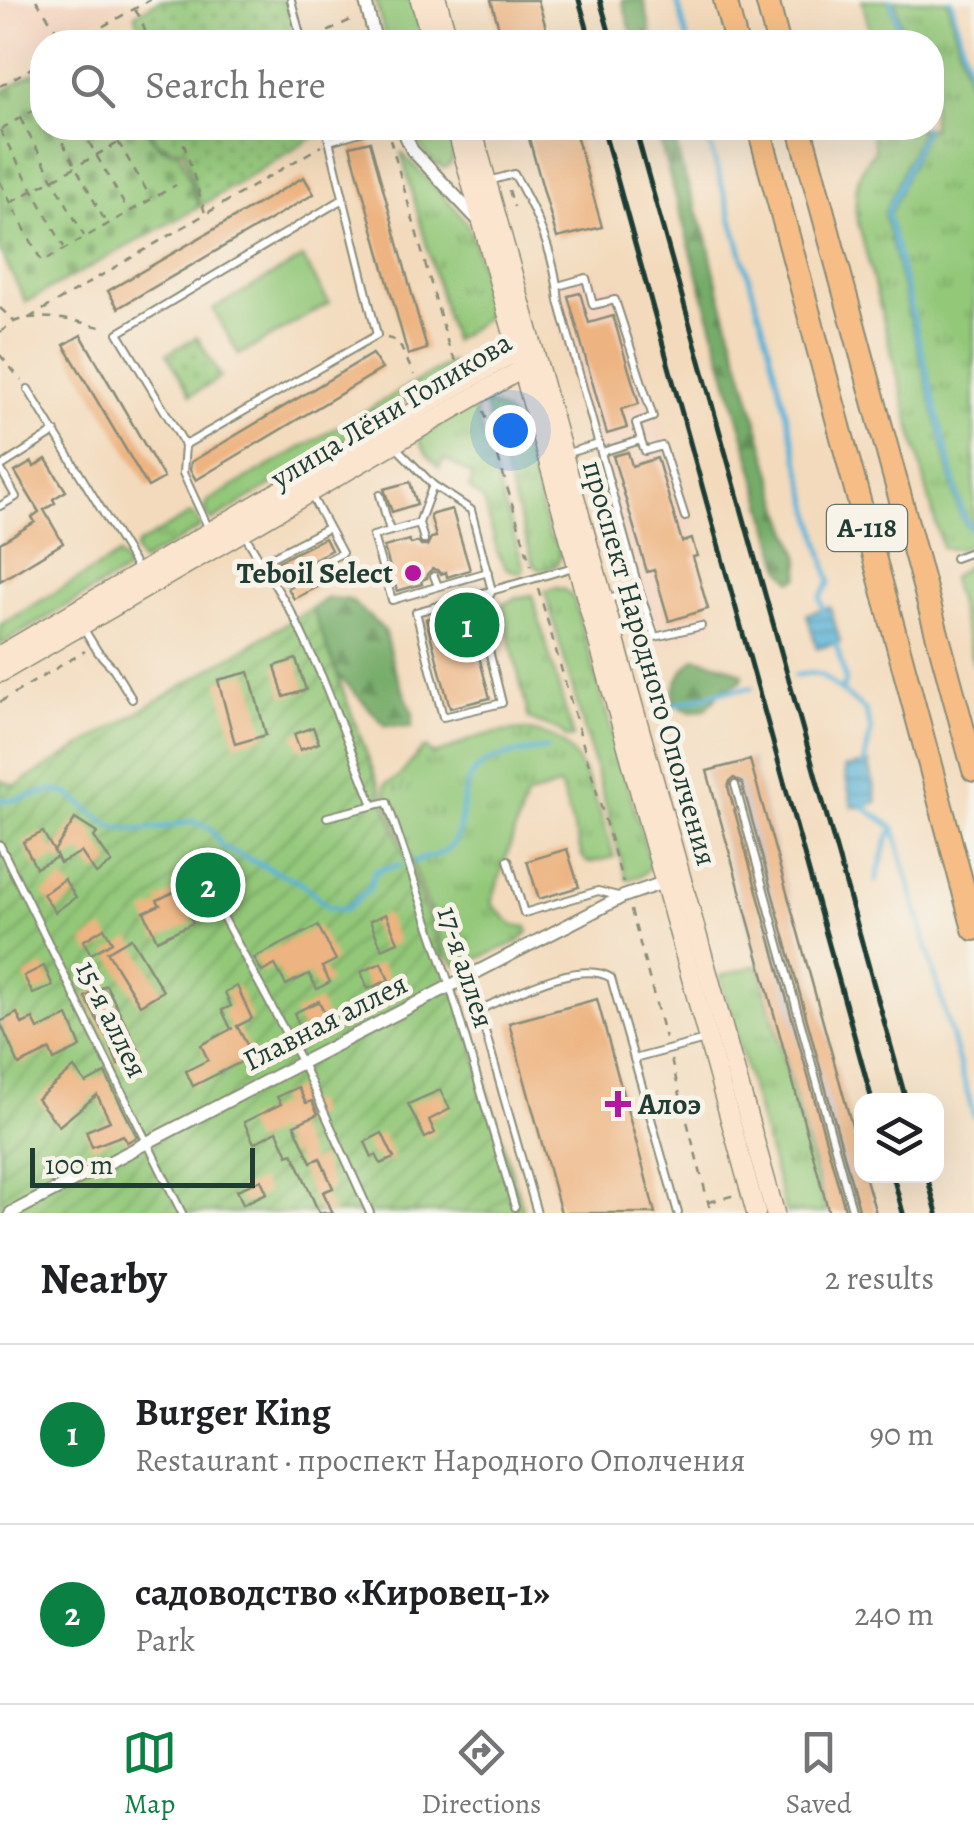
<!DOCTYPE html>
<html lang="en">
<head>
<meta charset="utf-8">
<style>
	:root { --surface:#fff; --page:#f2f2f2; --text:#202124; --muted:#757577; --line:#e0e0e0; --accent:#0b8043 }
	body { margin:0; font-family:Alegreya,serif; background:var(--page); color:var(--text) }
	.controls { position:absolute; right:30px; bottom:30px; display:grid; overflow:hidden; border-radius:20px; box-shadow:0 10px 40px #0002 }
	.controls button { width:90px; height:90px; display:grid; place-items:center; padding:0; border:0; border-bottom:2px solid var(--line); background:var(--surface); color:var(--text); font:50px sans-serif }
	.scale { position:absolute; left:30px; bottom:25px; width:225px; box-sizing:border-box; padding-left:10px; border:5px solid #1f3d34; border-top:0; font-size:28px; line-height:35px; white-space:nowrap; color:#1f3d34; -webkit-text-stroke:8px #f7f3e8; paint-order:stroke }
	.you { position:absolute; left:510px; top:430px; width:35px; height:35px; margin:-25px; border:8px solid #fff; border-radius:50%; background:#1a73e8; box-shadow:0 0 0 15px #1a73e833 }
	.badge { display:grid; place-items:center; width:65px; height:65px; border-radius:50%; background:var(--accent); color:#fff; font-size:32px; font-weight:700 }
	.pin { position:absolute; translate:-50% -50%; border:5px solid #fff; box-shadow:0 2px 10px #0006 }
	.list { margin:0; padding:0; list-style:none }
	h2 { display:flex; justify-content:space-between; align-items:center; height:130px; margin:0; padding:0 40px; font-size:42px }
	h2 small { font-size:32px; font-weight:400; color:var(--muted) }
	.list li { display:grid; grid-template-columns:65px 1fr auto; gap:30px; align-items:center; box-sizing:border-box; height:180px; padding:0 40px; border-top:2px solid var(--line) }
	.list b { display:block; font-size:38px; white-space:nowrap }
	.list p { margin:0; font-size:32px; white-space:nowrap; color:var(--muted) }
	.list em { font-size:32px; font-style:normal; color:var(--muted) }
	.icon { flex:none; width:55px; height:55px; fill:none; stroke:currentColor; stroke-width:2; stroke-linecap:round; stroke-linejoin:round }
	.map { position:relative; flex:none; width:974px; height:1213px; overflow:hidden }
	.search { position:absolute; background:var(--surface); box-shadow:0 10px 40px #0002; left:30px; right:30px; top:30px; height:110px; display:flex; align-items:center; gap:25px; box-sizing:border-box; padding:0 35px; border-radius:40px; color:var(--muted); font-size:38px }
	.sheet { height:490px; background:var(--surface) }
	nav { display:flex; justify-content:space-around; align-items:center; box-sizing:border-box; height:140px; border-top:2px solid var(--line); background:var(--surface); font-size:28px; color:var(--muted) }
	nav a { display:grid; justify-items:center; gap:5px }
	nav .on { color:var(--accent) }
	.map>svg:first-child { display:block }
	.built { fill:#f4d4bf }
	.industrial { fill:#d0c0bb }
	.grass { fill:url(#grass-tufts); stroke:#598256; stroke-width:2.5 }
	.forest { fill:url(#forest-firs); stroke:#4a744e; stroke-width:2.5 }
	.cemetery { fill:url(#cemetery-stones); stroke:#598256; stroke-width:2.5 }
	.park { fill:url(#park-dots); stroke:#598256; stroke-width:2.5 }
	.garden { fill:url(#garden-furrows); stroke:#598256; stroke-width:2.5 }
	.pitch { fill:#93c879; stroke:#598256; stroke-width:2.5 }
	.water { fill:url(#water-rules); stroke:#3c7886; stroke-width:2.5 }
	.lines { fill:none; stroke-linecap:round; stroke-linejoin:round }
	.stream { stroke:#5ab2d7; stroke-width:5 }
	.building { fill:#edb380 }
	.lane-casing { stroke:#898c78; stroke-width:10 }
	.street-casing { stroke:#898c78; stroke-width:15 }
	.secondary-casing { stroke:#898c78; stroke-width:21 }
	.highway-casing { stroke:#898c78; stroke-width:26 }
	.path { stroke:#898c78; stroke-width:2.5; stroke-dasharray:8 8; stroke-linecap:butt }
	.lane { stroke:#fff; stroke-width:6 }
	.street { stroke:#fff; stroke-width:11 }
	.secondary { stroke:#fbe5cf; stroke-width:18 }
	.highway { stroke:#f6be86; stroke-width:22 }
	.rail { stroke:#1f3d34; stroke-width:5 }
	.poi-dot { fill:#b5179e; stroke:#f7f3e8; stroke-width:4 }
	.labels { text-anchor:middle; dominant-baseline:central; stroke-width:10; stroke-linejoin:round; paint-order:stroke }
	.shield { fill:#f7f3e8; stroke:#60746a; stroke-width:2.5 }
	.shield-label { font-size:28px; font-weight:bold; fill:#1f3d34 }
	.street-label { font-size:30px; fill:#1f3d34; stroke:#f7f3e8 }
	.poi-label { font-size:30px; font-weight:bold; fill:#1f3d34; stroke:#f7f3e8; text-anchor:end }
</style>
</head>
<body>
<div class="map">
<svg width="974" height="1213" viewBox="0 0 974 1213">
	<defs>
		<pattern id="grass-tufts" width="24" height="20" patternUnits="userSpaceOnUse" patternTransform="scale(2.5)"><rect width="24" height="20" fill="#93c879"/><path d="M3 7l-1-3M5 7V3M7 7l1-3M15 17l-1-3M17 17v-4M19 17l1-3" fill="none" stroke="#77a464"/></pattern>
		<pattern id="forest-firs" width="22" height="20" patternUnits="userSpaceOnUse" patternTransform="scale(2.5)"><rect width="22" height="20" fill="#76ac69"/><path d="M5 1l3.5 6h-7zM16 11l3.5 6h-7z" fill="#608d57"/></pattern>
		<pattern id="cemetery-stones" width="16" height="16" patternUnits="userSpaceOnUse" patternTransform="scale(2.5)"><rect width="16" height="16" fill="#93c879"/><path d="M2 7V4a2 2 0 0 1 4 0v3zM10 15v-3a2 2 0 0 1 4 0v3z" fill="#77a464"/></pattern>
		<pattern id="park-dots" width="8" height="8" patternUnits="userSpaceOnUse" patternTransform="scale(2.5)"><rect width="8" height="8" fill="#93c879"/><path d="M2 2h.1M6 6h.1" fill="none" stroke="#77a464" stroke-width="1.8" stroke-linecap="round"/></pattern>
		<pattern id="garden-furrows" width="10" height="10" patternUnits="userSpaceOnUse" patternTransform="scale(2.5)"><rect width="10" height="10" fill="#93c879"/><path d="M-1 1l2-2M0 10L10 0M9 11l2-2" fill="none" stroke="#77a464"/></pattern>
		<pattern id="water-rules" width="6" height="5" patternUnits="userSpaceOnUse" patternTransform="scale(2.5)"><rect width="6" height="5" fill="#5ab2d7"/><path d="M0 2.5h6" fill="none" stroke="#4a92af"/></pattern>
	</defs>
	<rect width="100%" height="100%" fill="#f7f3e8"/>
	<filter id="ink" filterUnits="userSpaceOnUse"><feTurbulence type="fractalNoise" baseFrequency=".01" numOctaves="2"/><feDisplacementMap in="SourceGraphic" scale="20" xChannelSelector="R" yChannelSelector="G"/><feConvolveMatrix kernelMatrix="1 2 1 2 8 2 1 2 1" color-interpolation-filters="sRGB"/></filter>
	<filter id="wash" filterUnits="userSpaceOnUse"><feTurbulence type="fractalNoise" baseFrequency=".0048" numOctaves="4" result="noise"/><feDisplacementMap in="SourceGraphic" scale="40" xChannelSelector="R" yChannelSelector="G"/><feGaussianBlur stdDeviation="2.25" result="paint"/><feColorMatrix in="noise" values="0 0 0 0 0 0 0 0 0 0 0 0 0 0 0 0 0 1.4 0 .05"/><feComposite in="paint" operator="in"/></filter>
	<g filter="url(#wash)">
		<rect width="100%" height="100%" fill="#f3dabc"/>
		<!-- built -->
		<g class="built">
			<path d="M0 0H128L56 42H42V50L0 73Z"/>
			<path d="M593 269 599 287 619 281 697 525 688 529 718 628 649 650 545 284Z"/>
		</g>
		<!-- industrial -->
		<path class="industrial" d="M752 758 861 1156 862 1176H867L877 1213H826L704 770Z"/>
		<!-- grass -->
		<g class="grass">
			<path d="M375 0H412L424 42H387Z"/>
			<path d="M862 0H889L901 42H873Z"/>
			<path d="M895 0H947L974 105V527L964 515 889 216 927 128H932V42H906Z"/>
			<path d="M411 128H447C451 142 461 160 444 168 427 162 418 143 411 128Z"/>
			<path d="M870 128H922L884 214 960 516 971 532H974V543L958 549 942 548 856 214C855 189 857 169 875 151Z"/>
			<path d="M401 152 455 208 466 223 473 238 492 313 453 341Z"/>
			<path d="M451 362 459 375 442 386 439 382 400 405 401 409 211 521 205 510 208 501Z"/>
			<path d="M484 403C500 408 512 415 519 431L549 536 559 546 560 557 556 566 540 570 534 565Z"/>
			<path d="M470 407 474 409 524 568 522 573 507 569 498 554 484 501 469 488 473 476 444 459 439 468 428 456 419 441 420 435Z"/>
			<path d="M190 514 194 515 201 527 141 562 135 551 137 545Z"/>
			<path d="M119 555 129 569 0 645V625Z"/>
			<path d="M974 561V666L951 578Z"/>
			<path d="M556 588 563 589 573 597 650 862 648 869 642 875 627 880 545 591Z"/>
			<path d="M532 595 573 737 567 738C558 726 542 726 529 719L502 605 516 598Z"/>
			<path d="M525 730C535 732 546 734 556 739 586 755 604 825 614 857L588 863 582 856 560 785 526 797 491 903 513 925 527 927 528 932 520 941 461 966 455 964 446 955 385 791V785L399 777 422 749 426 748 433 755C446 752 454 747 465 742 482 734 506 731 525 730Z"/>
			<path d="M758 965 826 1213H786L720 976Z"/>
		</g>
		<!-- forest -->
		<g class="forest">
			<path d="M622 0H644L653 42H634Z"/>
			<path d="M656 128H672L683 172 707 238 716 279 784 516 800 559 799 577 792 581 782 570Z"/>
			<path d="M328 598 350 600 384 630 393 665 413 714 412 727 385 725 338 675 312 608Z"/>
			<path d="M696 658 724 665 743 674 742 680 730 687 725 686 707 708C692 713 683 712 673 699 674 682 683 668 696 658Z"/>
		</g>
		<!-- cemetery -->
		<path class="cemetery" d="M42 68V128H145C154 144 161 150 180 153L199 207 26 302 0 251V93Z"/>
		<!-- park -->
		<g class="park">
			<path d="M160 0H288L299 42H145L135 14Z"/>
			<path d="M148 128H321L322 132 200 206 184 150C164 147 157 147 148 128Z"/>
			<path d="M197 337 221 377 191 395 167 354Z"/>
		</g>
		<!-- garden -->
		<path class="garden" d="M312 608 458 997 524 1213H0V780L15 786Z"/>
		<!-- pitch -->
		<path class="pitch" d="M303 258 329 303 239 355 213 309Z"/>
		<!-- water -->
		<g class="water">
			<path d="M830 607 840 642 817 649 807 614Z"/>
			<path d="M869 763 877 802 864 807H852L844 768Z"/>
		</g>
		<g class="lines">
			<!-- stream -->
			<g class="stream">
				<path d="M677 0 688 42"/>
				<path d="M891 0 903 42"/>
				<path d="M951 0 974 91"/>
				<path d="M705 128 768 342 830 582 820 598 823 609"/>
				<path d="M925 128 887 214 962 514 973 532"/>
				<path d="M836 644 846 681 842 691"/>
				<path d="M795 676 809 673 821 675 865 710 871 730 864 764"/>
				<path d="M670 706 724 691 752 688"/>
				<path d="M0 800H12L52 791 67 793 108 824 118 828 141 830 161 828 193 821 211 829 222 847 303 884 328 907 344 910 369 889 375 871 400 865"/>
				<path d="M864 807 894 828 974 1117"/>
				<path d="M415 861C425 858 437 856 445 851 471 835 453 787 480 767 497 754 526 753 547 748"/>
				<path d="M876 881 888 838 894 828"/>
			</g>
		</g>
		<g id="blocks">
			<!-- building -->
			<g class="building">
				<path d="M491 0H538L550 42H503Z"/>
				<path d="M526 128H574L602 227 557 238Z"/>
				<path d="M370 141 427 349 408 355 350 146Z"/>
				<path d="M304 177 314 194 118 308 108 291Z"/>
				<path d="M580 293 589 323 613 316 639 404 621 409 627 428 607 434 568 296Z"/>
				<path d="M81 335 164 478 148 487 64 345Z"/>
				<path d="M372 354 382 369 196 480 190 470 191 462Z"/>
				<path d="M628 452 632 466 657 458 682 542 692 539 697 556 693 557 708 609 669 621 654 570 647 572 613 456Z"/>
				<path d="M46 459 66 491 53 499 55 503 44 510 63 543 0 581V543L35 522 32 517 39 512 15 472 32 462 34 467Z"/>
				<path d="M410 482 417 504 392 512 384 489Z"/>
				<path d="M452 509 470 570 447 577 446 572 441 574 437 570 432 569 428 573 427 578 421 580 422 584 397 591 384 547 409 540 411 544 418 542 421 546H427L431 538 436 537 430 515Z"/>
				<path d="M325 538 331 550 282 576 275 563Z"/>
				<path d="M330 567 335 578 294 599 288 588Z"/>
				<path d="M466 608 490 698 450 708 426 619Z"/>
				<path d="M296 659 306 690 284 697 275 666Z"/>
				<path d="M249 672 266 735 235 744 218 680Z"/>
				<path d="M313 727 319 743 300 750 294 734Z"/>
				<path d="M750 760 862 1162V1176H865L876 1213H860L742 783 734 778 730 781 728 787 846 1213H829L707 771Z"/>
				<path d="M75 819 97 833 94 837 112 863 96 874 81 852 60 863 54 851Z"/>
				<path d="M43 832 57 857 36 868 23 842Z"/>
				<path d="M567 849 579 887 539 899 527 861Z"/>
				<path d="M64 879 76 897 55 912 43 894Z"/>
				<path d="M178 890 193 923 157 940 144 912 160 905 157 900Z"/>
				<path d="M386 914 398 942 382 949 370 921Z"/>
				<path d="M318 926 336 960 322 967 330 982 317 989 309 974 286 985 275 965 262 972 254 958Z"/>
				<path d="M104 928 112 942 91 954 83 941Z"/>
				<path d="M131 938 163 991 140 1005 107 952Z"/>
				<path d="M381 963 389 980 368 989 361 972Z"/>
				<path d="M44 966 53 986 33 994 24 976Z"/>
				<path d="M106 985 141 1054 118 1065 108 1040 116 1033 106 1036 85 997Z"/>
				<path d="M237 986 252 1019 237 1026 253 1056 193 1086 186 1071 208 1060 201 1045 233 1028 231 1029 222 1010 231 1006 225 992Z"/>
				<path d="M597 999 643 1167 655 1213H561L509 1023Z"/>
				<path d="M319 1001 328 1021 303 1033 294 1013Z"/>
				<path d="M17 1013 22 1024 33 1019 38 1029 68 1016 81 1047 54 1060 50 1050 19 1065 0 1022Z"/>
				<path d="M74 1068 86 1083 105 1073 137 1137 127 1142 123 1135 92 1147 86 1131 110 1121 97 1095 59 1126 37 1099Z"/>
				<path d="M298 1087 306 1103 312 1101 318 1114 294 1125 311 1162 320 1158 333 1188 323 1192 333 1213H319L293 1153 288 1155 277 1131 254 1143 244 1122 281 1104 277 1097Z"/>
				<path d="M440 1090 450 1109 429 1120 435 1133 425 1138 408 1104Z"/>
				<path d="M382 1133 394 1158 381 1164 376 1155 372 1157 365 1142Z"/>
				<path d="M261 1180 267 1193 243 1204 237 1190Z"/>
			</g>
		</g>
	</g>
	<g filter="url(#ink)">
		<use href="#blocks" fill-opacity="0" stroke="#898c78" stroke-width="2.5"/>
		<g class="lines">
			<!-- lane casing -->
			<g class="lane-casing">
				<g id="lane">
					<path d="M291 0 302 42"/>
					<path d="M326 128 377 335 185 445 118 333 343 199"/>
					<path d="M329 141 374 128"/>
					<path d="M489 181 514 174C537 213 555 255 559 301L639 590 605 600"/>
					<path d="M558 286 586 278 593 305 615 300 653 417 636 423 641 440 602 452"/>
					<path d="M28 389 140 573"/>
					<path d="M641 441 645 451 662 446 685 517"/>
					<path d="M185 445 183 473 208 527"/>
					<path d="M396 447 433 485 471 510 492 591 480 614 502 703 443 717 416 612C468 597 521 583 573 567"/>
					<path d="M564 454 599 444"/>
					<path d="M0 467 55 432"/>
					<path d="M0 468 16 497 0 506"/>
					<path d="M380 495 390 531"/>
					<path d="M419 523 373 536 392 600 488 572"/>
					<path d="M243 532 294 617 322 677 373 805"/>
					<path d="M424 540 419 523 433 485"/>
					<path d="M274 556 328 528"/>
					<path d="M955 558 974 551"/>
					<path d="M434 576 438 586"/>
					<path d="M286 581 342 553 311 495"/>
					<path d="M639 590 655 637 701 626"/>
					<path d="M82 626 98 652 113 668 132 699"/>
					<path d="M735 785 853 1213"/>
					<path d="M327 817 387 802 450 986 515 1207"/>
					<path d="M0 845 182 1213"/>
					<path d="M508 860 524 913 598 891 618 896"/>
					<path d="M208 889 302 1063 370 1213"/>
					<path d="M634 1059 705 1040"/>
					<path d="M537 1213 479 1010C511 996 579 958 611 978L678 1213"/>
				</g>
			</g>
			<!-- street casing -->
			<g class="street-casing">
				<g id="street">
					<path d="M365 0 376 42"/>
					<path d="M402 128 412 150 478 220"/>
					<path d="M11 1213 622 897 665 882"/>
				</g>
			</g>
			<!-- secondary casing -->
			<g class="secondary-casing">
				<g id="secondary">
					<path d="M420 0 432 42"/>
					<path d="M437 0 449 42"/>
					<path d="M456 128 756 1213"/>
					<path d="M472 128 775 1213"/>
					<path d="M0 655 517 351 525 353"/>
					<path d="M0 673 522 369 529 362"/>
				</g>
			</g>
			<!-- highway casing -->
			<g class="highway-casing">
				<g id="highway">
					<path d="M725 0 736 42"/>
					<path d="M767 0 778 42"/>
					<path d="M759 128 974 929"/>
					<path d="M800 128 974 770"/>
				</g>
			</g>
			<!-- path -->
			<g class="path">
				<path d="M36 0 65 42"/>
				<path d="M135 10 140 17 149 42"/>
				<path d="M314 39 356 17"/>
				<path d="M75 42 150 0"/>
				<path d="M0 86 42 62"/>
				<path d="M20 118 84 236"/>
				<path d="M55 128 106 223"/>
				<path d="M81 128 128 211"/>
				<path d="M110 128 151 198"/>
				<path d="M179 128 205 213"/>
				<path d="M1 129 42 105"/>
				<path d="M0 130 64 247"/>
				<path d="M390 139 450 351 459 365"/>
				<path d="M0 182 42 262 176 185"/>
				<path d="M509 190 514 207"/>
				<path d="M12 202 145 128"/>
				<path d="M0 308 14 321"/>
				<path d="M29 318 321 146"/>
				<path d="M0 332C5 329 9 325 14 322 38 311 83 322 107 329"/>
				<path d="M387 338 398 341 414 375"/>
				<path d="M0 355 21 380"/>
				<path d="M484 411 531 566"/>
				<path d="M538 588 623 883"/>
				<path d="M0 702 85 651"/>
				<path d="M631 910 665 1038"/>
				<path d="M671 1060 711 1213"/>
				<path d="M709 1202 735 1195"/>
			</g>
			<!-- lane -->
			<use href="#lane" class="lane"/>
			<!-- street -->
			<use href="#street" class="street"/>
			<!-- secondary -->
			<use href="#secondary" class="secondary"/>
			<!-- highway -->
			<use href="#highway" class="highway"/>
			<!-- rail -->
			<g class="rail">
				<path d="M579 0 591 42"/>
				<path d="M600 0 612 42"/>
				<path d="M603 128 872 1100"/>
				<path d="M635 128 906 1100"/>
				<path d="M893 1176 903 1213"/>
				<path d="M927 1176 937 1213"/>
			</g>
		</g>
	</g>
	<!-- markers -->
	<g class="poi-dot">
		<circle cx="413" cy="573" r="10"/>
		<path d="M613 1089h10v10h10v10h-10v10h-10v-10h-10v-10h10z"/>
	</g>
	<g class="labels">
		<!-- shield labels -->
		<rect class="shield" x="827" y="505" width="80" height="46" rx="8"/>
		<g class="shield-label">
			<text x="867" y="528">А-118</text>
		</g>
		<!-- street labels -->
		<g class="street-label">
			<text transform="translate(391 410) rotate(-31)">улица Лёни Голикова</text>
			<text transform="translate(650 663) rotate(74)">проспект Народного Ополчения</text>
			<text transform="translate(466 967) rotate(72)">17-я аллея</text>
			<text transform="translate(112 1019) rotate(64)">15-я аллея</text>
			<text transform="translate(325 1022) rotate(-27)">Главная аллея</text>
		</g>
		<!-- poi labels -->
		<g class="poi-label">
			<text x="393" y="573">Teboil Select</text>
			<text x="638" y="1104" text-anchor="start">Алоэ</text>
		</g>
	</g>
</svg>
<div class="controls">
<button><svg class="icon" aria-label="layers" viewBox="0 0 24 24"><path d="M12 4l9 5-9 5-9-5zM3 14l9 5 9-5"/></svg></button>
</div>
<div class="scale">100 m</div>
<div class="you"></div>
<div class="pin badge" style="left:467px;top:625px">1</div>
<div class="pin badge" style="left:208px;top:885px">2</div>
<div class="search"><svg class="icon" aria-label="search" viewBox="0 0 24 24"><circle cx="10" cy="10" r="6"/><path d="M15 15l6 6"/></svg>Search here</div>
</div>
<section class="sheet">
<h2>Nearby<small>2 results</small></h2>
<ul class="list">
<li><span class="badge">1</span><div><b>Burger King</b><p>Restaurant · проспект Народного Ополчения</p></div><em>90 m</em></li>
<li><span class="badge">2</span><div><b>садоводство «Кировец-1»</b><p>Park</p></div><em>240 m</em></li>
</ul>
</section>
<nav>
<a class="on"><svg class="icon" aria-label="map" viewBox="0 0 24 24"><path d="M3 6l6-2 6 2 6-2v14l-6 2-6-2-6 2zM9 4v14M15 6v14"/></svg>Map</a>
<a><svg class="icon" aria-label="directions" viewBox="0 0 24 24"><path d="M12 3l9 9-9 9-9-9zM9 14v-3h6M13 9l2 2-2 2"/></svg>Directions</a>
<a><svg class="icon" aria-label="saved" viewBox="0 0 24 24"><path d="M7 4h10v16l-5-4-5 4z"/></svg>Saved</a>
</nav>
</body>
</html>
